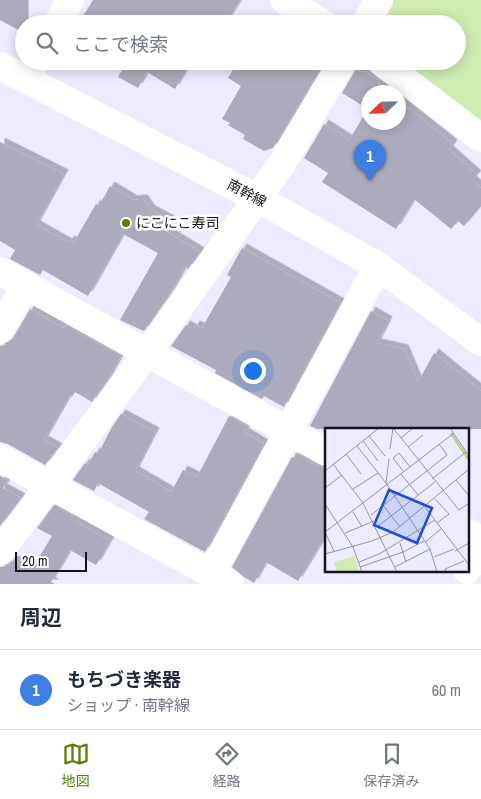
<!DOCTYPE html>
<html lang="ja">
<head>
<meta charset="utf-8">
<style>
	body { margin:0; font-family:"Archivo Narrow","Noto Sans JP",sans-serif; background:#f2f2f3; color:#1f2937 }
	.compass { position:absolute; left:361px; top:85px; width:45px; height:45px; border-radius:50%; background:#fff; box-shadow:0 2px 12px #0003; rotate:247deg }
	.scale { position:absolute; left:15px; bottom:12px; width:72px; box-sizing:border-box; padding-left:5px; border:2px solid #14131a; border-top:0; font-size:14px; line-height:18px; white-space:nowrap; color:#14131a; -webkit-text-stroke:4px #fff; paint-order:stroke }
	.you { position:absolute; left:252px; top:370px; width:18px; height:18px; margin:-12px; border:4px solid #fff; border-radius:50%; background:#1a73e8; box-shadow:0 0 0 8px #1a73e833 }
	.badge { display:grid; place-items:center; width:32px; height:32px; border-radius:50%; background:#568005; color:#fff; font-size:16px; font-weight:700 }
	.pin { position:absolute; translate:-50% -41px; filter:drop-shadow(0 1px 2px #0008) }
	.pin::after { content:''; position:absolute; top:26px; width:18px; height:15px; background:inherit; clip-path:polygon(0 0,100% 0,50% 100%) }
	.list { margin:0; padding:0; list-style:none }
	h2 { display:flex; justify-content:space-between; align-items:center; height:65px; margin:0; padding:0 20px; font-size:21px }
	h2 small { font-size:16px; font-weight:400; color:#747a83 }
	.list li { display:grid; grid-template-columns:32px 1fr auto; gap:15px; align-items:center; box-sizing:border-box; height:80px; padding:0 20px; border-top:1px solid #e0e1e3 }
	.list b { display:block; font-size:19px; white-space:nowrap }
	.list p { margin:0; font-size:16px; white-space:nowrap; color:#747a83 }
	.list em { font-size:16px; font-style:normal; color:#747a83 }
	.icon { flex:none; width:28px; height:28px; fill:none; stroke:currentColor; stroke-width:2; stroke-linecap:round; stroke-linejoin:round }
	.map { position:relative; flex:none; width:481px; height:584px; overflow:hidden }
	.search { position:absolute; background:#fff; box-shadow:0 2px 12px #0003; left:15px; right:15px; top:15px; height:55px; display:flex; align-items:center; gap:12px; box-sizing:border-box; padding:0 18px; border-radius:28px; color:#747a83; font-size:19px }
	.sheet { height:145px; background:#fff }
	nav { display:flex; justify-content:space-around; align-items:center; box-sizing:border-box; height:70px; border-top:1px solid #e0e1e3; background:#fff; font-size:14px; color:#747a83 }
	nav a { display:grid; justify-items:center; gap:2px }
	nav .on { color:#568005 }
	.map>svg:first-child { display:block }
	.green { fill:#cfecb2 }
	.building { fill:#ababbd; filter:url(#shadow) }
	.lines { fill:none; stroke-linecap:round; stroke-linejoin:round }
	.minor { stroke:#fff; stroke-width:28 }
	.major { stroke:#fff; stroke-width:28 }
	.poi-dot { fill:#568005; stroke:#fff; stroke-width:2 }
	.labels { text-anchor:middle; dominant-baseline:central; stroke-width:5; stroke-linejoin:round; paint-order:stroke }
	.street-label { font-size:14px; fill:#14131a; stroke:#fff }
	.poi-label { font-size:14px; fill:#14131a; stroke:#fff; text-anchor:start }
	.inset-river { fill:none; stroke:#b1d489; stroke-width:2.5 }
	.inset-road { fill:none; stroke:#9695a3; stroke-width:1 }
	.view { fill:#1d4ed8; fill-opacity:0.15; stroke:#1d4ed8; stroke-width:2.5 }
	.inset-edge { fill:none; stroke:#14131a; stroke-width:2.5 }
</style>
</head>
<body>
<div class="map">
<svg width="481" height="584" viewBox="0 0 481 584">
	<defs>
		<filter id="shadow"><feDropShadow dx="4.5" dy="-4.5" stdDeviation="0" flood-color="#0004"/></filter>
	</defs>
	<rect width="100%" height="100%" fill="#ecebff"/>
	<path class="green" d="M 393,0 L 481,0 L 481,125 L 401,61 L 457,61 L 457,24 L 377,24 Z"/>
	<g class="building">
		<path d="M 0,0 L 24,0 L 24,33 L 0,20 Z"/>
		<path d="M 93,0 L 240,0 L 225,24 L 78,24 Z"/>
		<path d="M 127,61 L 191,61 L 175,89 L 147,72 L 138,88 L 118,77 Z"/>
		<path d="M 238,61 L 325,61 L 273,148 L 264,151 L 243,139 L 245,135 L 228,125 L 230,123 L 222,119 L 241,86 L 228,78 Z"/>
		<path d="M 356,69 L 362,72 L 364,71 L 380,81 L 378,84 L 389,92 L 368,92 L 368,109 L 342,93 Z"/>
		<path d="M 398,100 L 453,144 L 449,150 L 477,175 L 472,180 L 481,188 L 481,206 L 464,226 L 458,221 L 451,229 L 414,199 L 396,229 L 322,182 L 328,173 L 304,158 L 324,124 L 349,140 L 368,109 L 368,122 L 398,122 Z"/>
		<path d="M 0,142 L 64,174 L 36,225 L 68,243 L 70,240 L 74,242 L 96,204 L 99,206 L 110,186 L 133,200 L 143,199 L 151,210 L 170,220 L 164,230 L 200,252 L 188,269 L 185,267 L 171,292 L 144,331 L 120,320 L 158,253 L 123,234 L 88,296 L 43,270 L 40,275 L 10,259 L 15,250 L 0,241 Z"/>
		<path d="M 242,248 L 340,303 L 284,407 L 264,396 L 262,399 L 215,373 L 216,370 L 171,346 L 186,325 L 193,329 L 195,325 L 202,328 L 231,277 L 227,275 Z"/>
		<path d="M 30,309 L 63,328 L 65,325 L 121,356 L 108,379 L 92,402 L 75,392 L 72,397 L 70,395 L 44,440 L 58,448 L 45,465 L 8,444 L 0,442 L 0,346 L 7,344 L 13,338 Z"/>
		<path d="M 371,311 L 388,321 L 377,343 L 404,349 L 418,382 L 434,353 L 481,391 L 481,429 L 317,429 L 310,426 Z"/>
		<path d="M 121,414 L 155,432 L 135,471 L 171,492 L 183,470 L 197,477 L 229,416 L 247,426 L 244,432 L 264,444 L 205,552 L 144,519 L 149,512 L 98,483 L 94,491 L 73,480 L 85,463 L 88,465 L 95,452 L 98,454 L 112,427 Z"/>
		<path d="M 296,453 L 318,466 L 326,468 L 326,535 L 298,581 L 266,562 L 254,583 L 244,577 L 232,567 L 292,457 L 294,458 Z"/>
		<path d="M 0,476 L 8,480 L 3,488 L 21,498 L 0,526 Z"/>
		<path d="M 54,505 L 78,518 L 76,522 L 110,541 L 96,565 L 70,550 L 51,582 L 55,584 L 0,584 L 0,567 L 7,566 L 14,560 L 31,570 L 52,536 L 37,528 Z"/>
	</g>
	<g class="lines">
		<g class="minor">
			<path d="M 284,0 L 324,24"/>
			<path d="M 57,24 L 70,0"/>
			<path d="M 365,24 L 379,0"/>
			<path d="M 380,61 L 481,138"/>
			<path d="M 26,79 L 36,61"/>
			<path d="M 0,271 L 326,452"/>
			<path d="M 0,330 L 26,285"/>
			<path d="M 0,458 L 230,584"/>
			<path d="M 467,532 L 481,540"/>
			<path d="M 0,552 L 147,353 L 281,165 L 343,61"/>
			<path d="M 467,570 L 481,552"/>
			<path d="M 211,574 L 378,266"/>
		</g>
		<path class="major" d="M 0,66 L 257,198 L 378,266 L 481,342"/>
	</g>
	<circle class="poi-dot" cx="126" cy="223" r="5"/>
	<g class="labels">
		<g class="street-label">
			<text transform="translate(247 193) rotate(28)">南幹線</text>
		</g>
		<g class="poi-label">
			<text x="136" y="223">にこにこ寿司</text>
		</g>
	</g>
	<g transform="translate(325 428)">
		<rect width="144" height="144" fill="#ecebff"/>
		<path d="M 30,128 L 34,144 L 12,144 L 9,134 Z" fill="#cfecb2"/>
		<path class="inset-river" d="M 126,5 L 144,32"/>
		<path class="inset-road" d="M 68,0 L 134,82 L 144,75M 125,0 L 144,28M 44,8 L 60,28M 76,10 L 88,0M 38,13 L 53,33M 32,18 L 61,55 L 105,121 L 112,144M 83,19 L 98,7M 65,21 L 68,0M 21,26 L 36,46M 8,36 L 38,75 L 72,144M 0,43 L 54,0M 79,44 L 68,30 L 74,25 L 85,39M 76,46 L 93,67M 107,51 L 141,24M 131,52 L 144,68M 61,55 L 64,31M 0,60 L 17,47M 28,61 L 53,45M 110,71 L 124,86 L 112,95M 0,76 L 28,119M 58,77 L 75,99M 100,79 L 144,137M 28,84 L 37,99M 46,87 L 122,27 L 114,16M 52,99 L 110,54M 0,104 L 129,5M 0,104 L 9,123M 20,105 L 49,93M 100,114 L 116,101M 75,115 L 81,134M 28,119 L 37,144M 130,123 L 144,115M 78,124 L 99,113M 0,126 L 47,113 L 68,104 L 144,41M 109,129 L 129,121M 34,134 L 54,126 L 110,92M 35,139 L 78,124M 70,139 L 105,121M 121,144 L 120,141 L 139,133"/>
		<path class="view" d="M 64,62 L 107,80 L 92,115 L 49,97 Z"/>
		<rect width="144" height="144" class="inset-edge"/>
	</g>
</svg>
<svg class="compass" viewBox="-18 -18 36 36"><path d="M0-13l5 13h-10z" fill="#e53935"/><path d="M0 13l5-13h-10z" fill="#747a83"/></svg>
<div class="scale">20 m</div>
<div class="you"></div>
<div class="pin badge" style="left:370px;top:181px;background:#3f7fe0">1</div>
<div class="search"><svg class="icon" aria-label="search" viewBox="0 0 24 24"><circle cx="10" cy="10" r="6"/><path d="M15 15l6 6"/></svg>ここで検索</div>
</div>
<section class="sheet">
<h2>周辺<small></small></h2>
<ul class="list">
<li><span class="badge" style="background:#3f7fe0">1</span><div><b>もちづき楽器</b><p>ショップ · 南幹線</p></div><em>60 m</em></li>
</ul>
</section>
<nav>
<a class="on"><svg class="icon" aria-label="map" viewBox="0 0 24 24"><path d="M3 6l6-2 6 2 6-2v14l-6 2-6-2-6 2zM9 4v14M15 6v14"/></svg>地図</a>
<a><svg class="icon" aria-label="directions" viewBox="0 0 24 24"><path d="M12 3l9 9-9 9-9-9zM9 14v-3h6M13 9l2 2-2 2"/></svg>経路</a>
<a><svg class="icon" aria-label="saved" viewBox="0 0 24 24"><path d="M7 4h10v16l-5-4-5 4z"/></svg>保存済み</a>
</nav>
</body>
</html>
